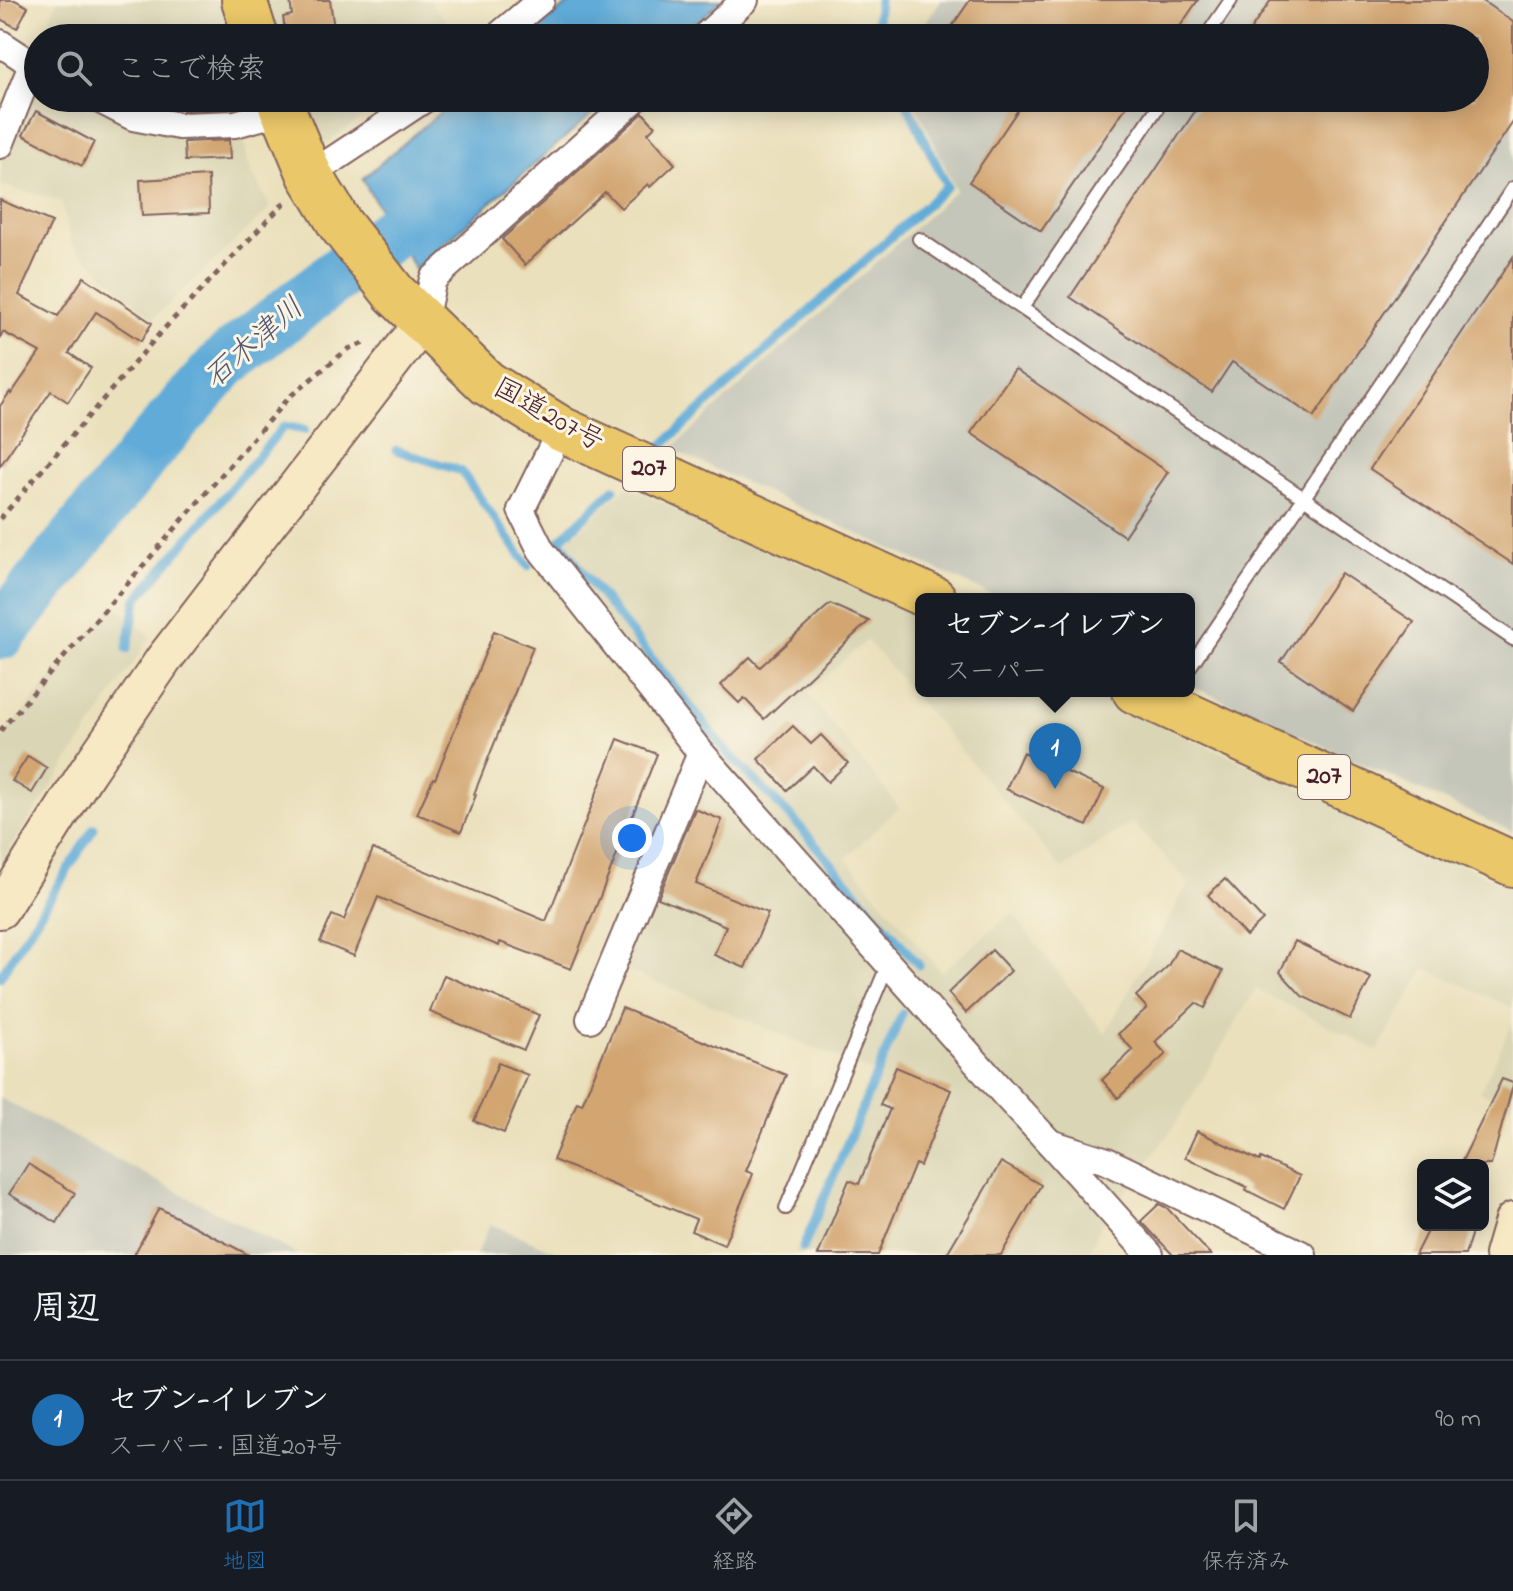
<!DOCTYPE html>
<html lang="ja">
<head>
<meta charset="utf-8">
<style>
	body { margin:0; font-family:"Indie Flower","Klee One",sans-serif; background:#20242c; color:#f1f3f6 }
	.controls { position:absolute; right:24px; bottom:24px; display:grid; overflow:hidden; border-radius:12px; box-shadow:0 4px 20px #0003 }
	.controls button { width:72px; height:72px; display:grid; place-items:center; padding:0; border:0; border-bottom:2px solid #363941; background:#171b24; color:#f1f3f6; font:40px sans-serif }
	.you { position:absolute; left:632px; top:838px; width:28px; height:28px; margin:-20px; border:6px solid #fff; border-radius:50%; background:#1a73e8; box-shadow:0 0 0 12px #1a73e833 }
	.badge { display:grid; place-items:center; width:52px; height:52px; border-radius:50%; background:#1f6fb2; color:#fff; font-size:26px; font-weight:700 }
	.pin { position:absolute; translate:-50% -66px; filter:drop-shadow(0 2px 4px #0008) }
	.pin::after { content:''; position:absolute; top:42px; width:28px; height:24px; background:inherit; clip-path:polygon(0 0,100% 0,50% 100%) }
	.popup { position:absolute; left:915px; top:593px; width:280px; height:104px; box-sizing:border-box; display:grid; place-content:center; border-radius:12px; background:#171b24; filter:drop-shadow(0 2px 6px #0005); font-size:26px; white-space:nowrap; color:#9ea1a6 }
	.popup b { font-size:30px; color:#f1f3f6 }
	.popup::after { content:''; position:absolute; left:50%; top:100%; margin-left:-16px; border:16px solid transparent; border-top-color:#171b24 }
	.list { margin:0; padding:0; list-style:none }
	h2 { display:flex; justify-content:space-between; align-items:center; height:104px; margin:0; padding:0 32px; font-size:34px }
	h2 small { font-size:26px; font-weight:400; color:#9ea1a6 }
	.list li { display:grid; grid-template-columns:52px 1fr auto; gap:24px; align-items:center; box-sizing:border-box; height:120px; padding:0 32px; border-top:2px solid #363941 }
	.list b { display:block; font-size:30px; white-space:nowrap }
	.list p { margin:0; font-size:26px; white-space:nowrap; color:#9ea1a6 }
	.list em { font-size:26px; font-style:normal; color:#9ea1a6 }
	.icon { flex:none; width:44px; height:44px; fill:none; stroke:currentColor; stroke-width:2; stroke-linecap:round; stroke-linejoin:round }
	.map { position:relative; flex:none; width:1513px; height:1255px; overflow:hidden }
	.search { position:absolute; background:#171b24; box-shadow:0 4px 20px #0003; left:24px; right:24px; top:24px; height:88px; display:flex; align-items:center; gap:20px; box-sizing:border-box; padding:0 28px; border-radius:44px; color:#9ea1a6; font-size:30px }
	.sheet { height:224px; background:#171b24 }
	nav { display:flex; justify-content:space-around; align-items:center; box-sizing:border-box; height:112px; border-top:2px solid #363941; background:#171b24; font-size:22px; color:#9ea1a6 }
	nav a { display:grid; justify-items:center; gap:4px }
	nav .on { color:#1f6fb2 }
	.map>svg:first-child { display:block }
	.built { fill:#dad5b5; fill-rule:evenodd }
	.industrial { fill:#c4c6b9 }
	.water { fill:#60abd8; stroke:#556582; stroke-width:2 }
	.lines { fill:none; stroke-linecap:round; stroke-linejoin:round }
	.stream { stroke:#60abd8; stroke-width:9 }
	.river { stroke:#60abd8; stroke-width:54 }
	.building { fill:#d2a571 }
	.lane-casing { stroke:#82635e; stroke-width:16 }
	.street-casing { stroke:#82635e; stroke-width:30 }
	.secondary-casing { stroke:#82635e; stroke-width:40 }
	.highway-casing { stroke:#82635e; stroke-width:48 }
	.path { stroke:#82635e; stroke-width:5; stroke-dasharray:6 6; stroke-linecap:butt }
	.lane { stroke:#fff; stroke-width:12 }
	.street { stroke:#fff; stroke-width:26 }
	.secondary { stroke:#f7e9c3; stroke-width:36 }
	.highway { stroke:#eac769; stroke-width:44 }
	.labels { text-anchor:middle; dominant-baseline:central; stroke-width:6; stroke-linejoin:round; paint-order:stroke }
	.shield { fill:#fcf5e5; stroke:#7f5f63; stroke-width:2 }
	.shield-label { font-size:26px; font-weight:bold; fill:#4a1f2b }
	.street-label { font-size:28px; fill:#4a1f2b; stroke:#fcf5e5 }
	.water-label { font-size:30px; font-style:italic; fill:#535770; stroke:#fcf5e5 }
</style>
</head>
<body>
<div class="map">
<svg width="1513" height="1255" viewBox="0 0 1513 1255">
	<rect width="100%" height="100%" fill="#fcf5e5"/>
	<filter id="ink" filterUnits="userSpaceOnUse"><feTurbulence type="fractalNoise" baseFrequency=".0125" numOctaves="2"/><feDisplacementMap in="SourceGraphic" scale="16" xChannelSelector="R" yChannelSelector="G"/><feConvolveMatrix kernelMatrix="1 2 1 2 8 2 1 2 1" color-interpolation-filters="sRGB"/></filter>
	<filter id="wash" filterUnits="userSpaceOnUse"><feTurbulence type="fractalNoise" baseFrequency=".006" numOctaves="4" result="noise"/><feDisplacementMap in="SourceGraphic" scale="32" xChannelSelector="R" yChannelSelector="G"/><feGaussianBlur stdDeviation="1.8" result="paint"/><feColorMatrix in="noise" values="0 0 0 0 0 0 0 0 0 0 0 0 0 0 0 0 0 1.4 0 .05"/><feComposite in="paint" operator="in"/></filter>
	<g filter="url(#wash)">
		<rect width="100%" height="100%" fill="#eae0bc"/>
		<g class="built">
			<path d="M 58,0 L 223,0 L 229,38 L 40,38 Z"/>
			<path d="M 261,0 L 428,0 L 460,38 L 272,38 Z"/>
			<path d="M 38,43 L 38,98 L 238,98 L 248,163 L 270,208 L 153,319 L 72,245 L 61,201 L 0,185 L 0,125 Z"/>
			<path d="M 293,98 L 389,98 L 316,151 Z"/>
			<path d="M 627,487 L 921,616 L 921,691 L 1086,691 L 1284,781 L 1513,889 L 1513,1008 L 1425,968 L 1378,1051 L 1256,989 L 1174,1127 L 1100,1227 L 1088,1255 L 795,1255 L 872,1072 L 603,960 L 691,756 L 537,569 ZM 867,640 L 1062,869 L 1132,822 L 1189,883 L 1105,1034 L 1012,913 L 941,972 L 846,858 L 899,807 L 807,693 Z"/>
			<path d="M 114,605 L 151,636 L 0,864 L 0,740 Z"/>
			<path d="M 1513,1022 L 1513,1105 L 1480,1092 Z"/>
		</g>
		<g class="industrial">
			<path d="M 941,0 L 1513,0 L 1513,832 L 1189,685 L 1189,599 L 1001,599 L 671,449 L 956,190 L 913,98 L 1475,98 L 1475,38 L 915,38 Z"/>
			<path d="M 0,1098 L 298,1255 L 0,1255 Z"/>
			<path d="M 490,1224 L 566,1255 L 476,1255 Z"/>
		</g>
		<g class="water">
			<path d="M 573,0 L 722,0 L 679,38 L 528,38 Z"/>
			<path d="M 457,98 L 610,98 L 415,269 L 362,179 Z"/>
		</g>
		<g class="lines">
			<g class="stream">
				<path d="M 879,0 L 877,21 L 881,38"/>
				<path d="M 658,449 L 947,186 L 904,98"/>
				<path d="M 396,450 L 461,471 L 528,566"/>
				<path d="M 614,489 L 560,540 L 587,578 L 727,752 L 793,819 L 919,965"/>
				<path d="M 127,649 L 137,599 L 284,426 L 305,430"/>
				<path d="M 0,977 L 94,828"/>
				<path d="M 803,1248 L 902,1014"/>
			</g>
			<path class="river" d="M 0,633 L 149,448 L 224,363 L 462,178 L 553,98"/>
		</g>
		<g id="blocks">
			<g class="building">
				<path d="M 0,0 L 15,0 L 28,7 L 17,28 L 0,19 Z"/>
				<path d="M 290,0 L 330,0 L 335,36 L 286,38 L 283,17 L 292,15 Z"/>
				<path d="M 970,0 L 1198,0 L 1172,38 L 944,38 Z"/>
				<path d="M 1271,0 L 1481,0 L 1513,22 L 1513,122 L 1314,417 L 1232,362 L 1212,392 L 1070,297 L 1204,98 L 1475,98 L 1475,38 L 1245,38 Z"/>
				<path d="M 182,98 L 227,98 L 227,108 L 183,110 Z"/>
				<path d="M 1026,98 L 1132,98 L 1041,231 L 969,182 Z"/>
				<path d="M 36,111 L 94,142 L 82,166 L 23,135 Z"/>
				<path d="M 643,113 L 655,126 L 648,133 L 675,164 L 650,187 L 648,184 L 621,208 L 605,192 L 525,265 L 502,239 Z"/>
				<path d="M 229,140 L 230,159 L 185,161 L 184,142 Z"/>
				<path d="M 208,176 L 209,213 L 142,216 L 140,180 Z"/>
				<path d="M 0,200 L 52,222 L 19,295 L 58,316 L 84,277 L 152,323 L 141,341 L 96,312 L 69,353 L 91,368 L 68,402 L 51,391 L 0,466 L 0,406 L 10,392 L 11,394 L 40,352 L 3,332 L 0,339 Z"/>
				<path d="M 1513,257 L 1513,564 L 1370,469 Z"/>
				<path d="M 1015,369 L 1168,472 L 1124,536 L 971,433 Z"/>
				<path d="M 1341,573 L 1414,622 L 1353,711 L 1281,662 Z"/>
				<path d="M 830,604 L 869,621 L 764,719 L 744,698 L 739,703 L 721,685 L 750,657 L 760,667 Z"/>
				<path d="M 494,631 L 533,647 L 474,794 L 476,795 L 461,832 L 417,814 L 433,778 L 435,779 Z"/>
				<path d="M 793,726 L 811,744 L 821,735 L 848,763 L 828,782 L 813,766 L 787,790 L 758,759 Z"/>
				<path d="M 618,739 L 657,754 L 571,969 L 500,942 L 499,946 L 378,897 L 354,956 L 320,942 L 332,915 L 344,920 L 373,849 L 546,921 Z"/>
				<path d="M 1023,752 L 1104,789 L 1087,826 L 1006,789 Z"/>
				<path d="M 28,756 L 47,768 L 32,793 L 12,781 Z"/>
				<path d="M 695,809 L 722,820 L 696,884 L 768,913 L 745,968 L 714,955 L 726,926 L 658,898 Z"/>
				<path d="M 1225,879 L 1263,920 L 1246,936 L 1208,895 Z"/>
				<path d="M 1295,941 L 1371,978 L 1350,1019 L 1302,996 L 1280,972 Z"/>
				<path d="M 1177,949 L 1223,971 L 1205,1008 L 1196,1003 L 1155,1042 L 1166,1054 L 1118,1098 L 1102,1080 L 1133,1050 L 1118,1034 L 1147,1008 L 1136,996 L 1168,966 Z"/>
				<path d="M 992,950 L 1011,971 L 966,1013 L 948,993 Z"/>
				<path d="M 444,975 L 539,1015 L 524,1050 L 430,1012 Z"/>
				<path d="M 622,1008 L 786,1075 L 746,1171 L 753,1174 L 724,1245 L 691,1231 L 696,1219 L 553,1160 L 577,1102 L 582,1104 Z"/>
				<path d="M 498,1063 L 528,1075 L 504,1133 L 474,1121 Z"/>
				<path d="M 896,1067 L 951,1090 L 920,1166 L 915,1164 L 878,1255 L 818,1255 L 849,1180 L 859,1184 L 890,1109 L 880,1105 Z"/>
				<path d="M 1502,1079 L 1513,1083 L 1513,1085 L 1491,1165 L 1460,1165 Z"/>
				<path d="M 1197,1131 L 1260,1161 L 1261,1158 L 1300,1176 L 1284,1209 L 1246,1190 L 1247,1187 L 1185,1157 Z"/>
				<path d="M 1001,1162 L 1041,1185 L 1001,1255 L 946,1255 Z"/>
				<path d="M 28,1164 L 75,1193 L 57,1223 L 9,1194 Z"/>
				<path d="M 1159,1204 L 1167,1208 L 1211,1255 L 1173,1255 L 1141,1221 Z"/>
				<path d="M 159,1208 L 249,1255 L 134,1255 Z"/>
				<path d="M 1430,1225 L 1474,1225 L 1465,1255 L 1415,1255 Z"/>
			</g>
		</g>
	</g>
	<g filter="url(#ink)">
		<use href="#blocks" fill-opacity="0" stroke="#82635e" stroke-width="2"/>
		<g class="lines">
			<g class="lane-casing">
				<g id="lane">
					<path d="M 1205,38 L 1231,0"/>
					<path d="M 919,239 L 1513,639"/>
					<path d="M 1022,308 L 1164,98"/>
					<path d="M 1189,668 L 1513,188"/>
					<path d="M 786,1208 L 888,964"/>
				</g>
			</g>
			<g class="street-casing">
				<g id="street">
					<path d="M 496,38 L 541,0"/>
					<path d="M 703,38 L 745,0"/>
					<path d="M 0,43 L 38,68"/>
					<path d="M 96,98 L 133,117 L 179,126 L 235,124 L 283,111"/>
					<path d="M 0,145 L 32,65"/>
					<path d="M 310,175 L 426,98"/>
					<path d="M 424,321 L 433,279 L 636,98"/>
					<path d="M 561,429 L 521,510 L 541,550 L 701,753 L 1007,1097 L 1050,1143 L 1150,1255"/>
					<path d="M 590,1019 L 701,753"/>
					<path d="M 1050,1143 L 1107,1161 L 1303,1255"/>
				</g>
			</g>
			<g class="secondary-casing">
				<g id="secondary">
					<path d="M 0,910 L 87,772 L 164,659 L 424,321"/>
					<path d="M 1503,1255 L 1513,1221"/>
				</g>
			</g>
			<g class="highway-casing">
				<g id="highway">
					<path d="M 244,0 L 256,38"/>
					<path d="M 278,98 L 310,175 L 340,224 L 394,293 L 487,383 L 561,429 L 934,599"/>
					<path d="M 1135,691 L 1513,864"/>
				</g>
			</g>
			<g class="path">
				<path d="M 0,519 L 161,332 L 285,202"/>
				<path d="M 0,731 L 288,398 L 348,349 L 367,342"/>
			</g>
			<use href="#lane" class="lane"/>
			<use href="#street" class="street"/>
			<use href="#secondary" class="secondary"/>
			<use href="#highway" class="highway"/>
		</g>
	</g>
	<g class="labels">
		<g class="shield">
			<rect x="623" y="447" width="52" height="44" rx="6"/>
			<rect x="1298" y="755" width="52" height="44" rx="6"/>
		</g>
		<g class="shield-label">
			<text x="649" y="469">207</text>
			<text x="1324" y="777">207</text>
		</g>
		<g class="street-label">
			<text transform="translate(548 416) rotate(29)">国道207号</text>
		</g>
		<g class="water-label">
			<text transform="translate(255 344) rotate(-41)">石木津川</text>
		</g>
	</g>
</svg>
<div class="controls">
<button><svg class="icon" aria-label="layers" viewBox="0 0 24 24"><path d="M12 4l9 5-9 5-9-5zM3 14l9 5 9-5"/></svg></button>
</div>
<div class="you"></div>
<div class="pin badge" style="left:1055px;top:789px">1</div>
<div class="popup"><b>セブン-イレブン</b>スーパー</div>
<div class="search"><svg class="icon" aria-label="search" viewBox="0 0 24 24"><circle cx="10" cy="10" r="6"/><path d="M15 15l6 6"/></svg>ここで検索</div>
</div>
<section class="sheet">
<h2>周辺<small></small></h2>
<ul class="list">
<li><span class="badge">1</span><div><b>セブン-イレブン</b><p>スーパー · 国道207号</p></div><em>90 m</em></li>
</ul>
</section>
<nav>
<a class="on"><svg class="icon" aria-label="map" viewBox="0 0 24 24"><path d="M3 6l6-2 6 2 6-2v14l-6 2-6-2-6 2zM9 4v14M15 6v14"/></svg>地図</a>
<a><svg class="icon" aria-label="directions" viewBox="0 0 24 24"><path d="M12 3l9 9-9 9-9-9zM9 14v-3h6M13 9l2 2-2 2"/></svg>経路</a>
<a><svg class="icon" aria-label="saved" viewBox="0 0 24 24"><path d="M7 4h10v16l-5-4-5 4z"/></svg>保存済み</a>
</nav>
</body>
</html>
